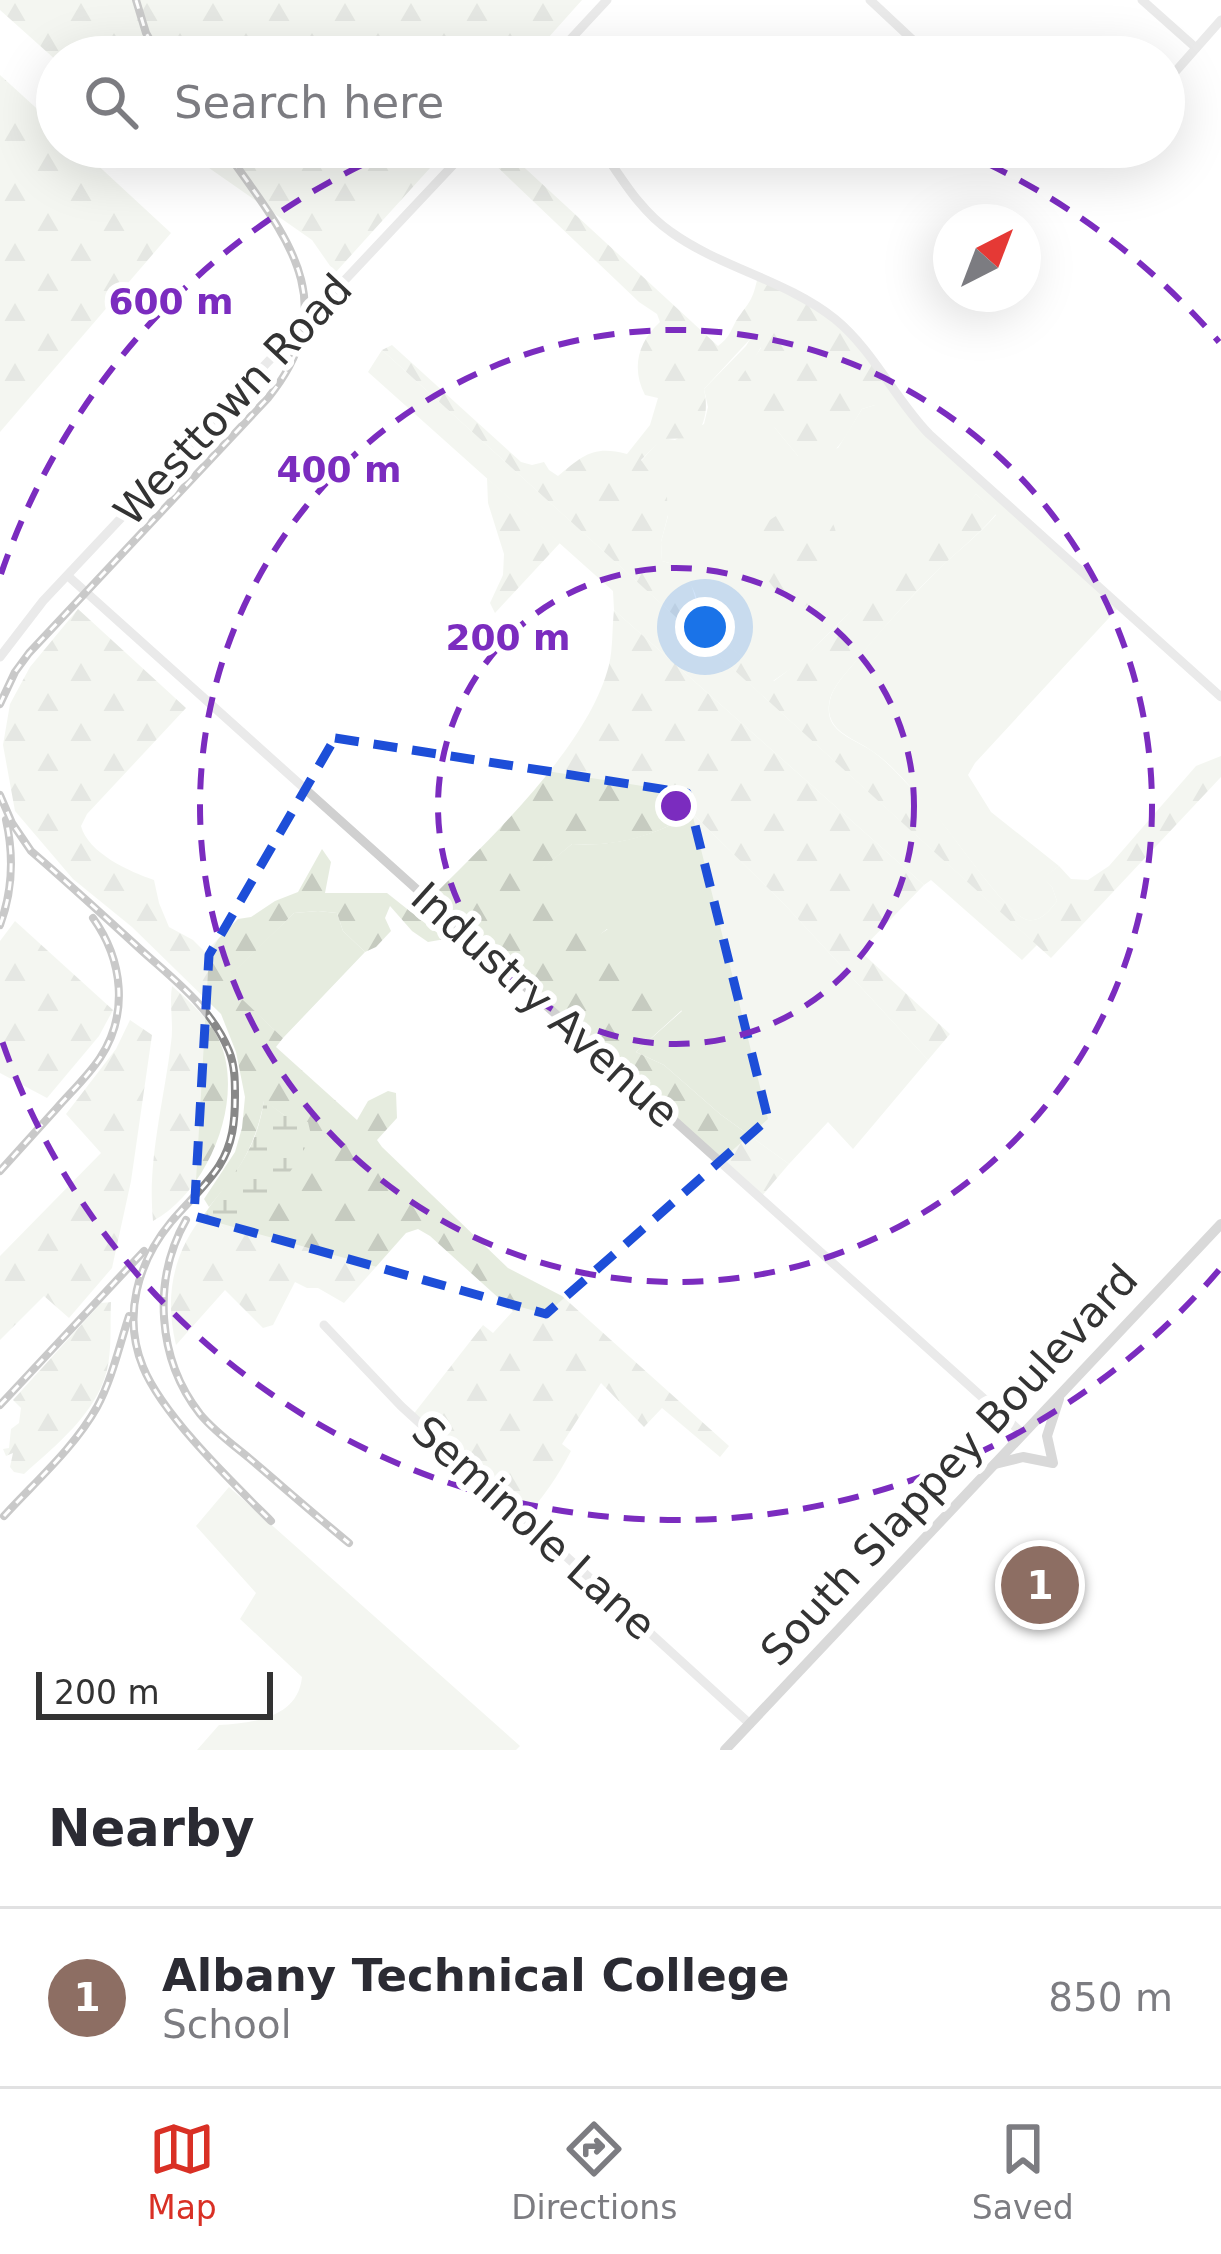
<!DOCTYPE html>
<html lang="en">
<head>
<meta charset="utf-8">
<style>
	body { margin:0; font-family:"DejaVu Sans",sans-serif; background:#f7f7f7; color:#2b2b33 }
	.compass { position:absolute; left:933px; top:204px; width:108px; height:108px; border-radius:50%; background:#fff; box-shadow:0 12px 48px #0002; rotate:42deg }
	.scale { position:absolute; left:36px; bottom:30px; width:237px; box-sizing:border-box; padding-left:12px; border:6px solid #333; border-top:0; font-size:33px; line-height:42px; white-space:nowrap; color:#333; -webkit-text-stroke:9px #fff; paint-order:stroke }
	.you { position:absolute; left:705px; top:627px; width:42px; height:42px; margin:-30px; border:9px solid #fff; border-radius:50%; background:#1a73e8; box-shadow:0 0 0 18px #1a73e833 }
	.badge { display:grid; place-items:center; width:78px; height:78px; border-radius:50%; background:#d93025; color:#fff; font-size:39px; font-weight:700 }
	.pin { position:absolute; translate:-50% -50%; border:6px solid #fff; box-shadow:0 3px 12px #0006 }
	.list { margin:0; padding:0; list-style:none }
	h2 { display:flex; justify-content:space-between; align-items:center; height:156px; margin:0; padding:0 48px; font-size:51px }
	h2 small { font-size:39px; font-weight:400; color:#7c7c81 }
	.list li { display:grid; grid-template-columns:78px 1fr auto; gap:36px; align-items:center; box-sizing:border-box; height:180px; padding:0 48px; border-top:3px solid #e1e1e2 }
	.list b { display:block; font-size:45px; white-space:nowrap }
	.list p { margin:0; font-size:39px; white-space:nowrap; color:#7c7c81 }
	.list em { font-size:39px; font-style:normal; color:#7c7c81 }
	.icon { flex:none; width:66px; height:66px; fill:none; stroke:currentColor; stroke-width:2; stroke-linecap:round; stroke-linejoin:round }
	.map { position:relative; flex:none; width:1221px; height:1750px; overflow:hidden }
	.search { position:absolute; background:#fff; box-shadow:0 12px 48px #0002; left:36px; right:36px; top:36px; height:132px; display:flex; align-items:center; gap:30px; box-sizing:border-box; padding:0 42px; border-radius:66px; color:#7c7c81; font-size:45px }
	.sheet { height:336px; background:#fff }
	nav { display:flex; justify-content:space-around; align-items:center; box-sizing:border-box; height:168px; border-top:3px solid #e1e1e2; background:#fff; font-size:33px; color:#7c7c81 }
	nav a { display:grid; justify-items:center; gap:6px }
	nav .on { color:#d93025 }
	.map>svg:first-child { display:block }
	.grass { fill:#e6ecdf }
	.forest { fill:url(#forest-firs) }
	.wetland { fill:url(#wetland-marsh) }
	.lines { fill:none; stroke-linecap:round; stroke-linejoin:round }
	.minor { stroke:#d0d0d0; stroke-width:9 }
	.major { stroke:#ababab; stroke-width:10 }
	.rail-casing { stroke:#888; stroke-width:8 }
	.rail { stroke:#fff; stroke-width:3; stroke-dasharray:9; stroke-linecap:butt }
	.marked { fill:none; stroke:#1d4ed8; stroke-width:9; stroke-dasharray:24 15; stroke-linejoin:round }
	.ring { fill:none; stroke:#7b2cbf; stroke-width:6; stroke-dasharray:21 15 }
	.labels { text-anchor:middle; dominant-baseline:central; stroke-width:12; stroke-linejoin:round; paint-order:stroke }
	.street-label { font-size:42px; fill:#333; stroke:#fff }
	.centre { fill:#7b2cbf; stroke:#fff; stroke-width:6 }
	.ring-label { font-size:36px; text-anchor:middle; font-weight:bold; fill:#7b2cbf; stroke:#fff; stroke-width:12; stroke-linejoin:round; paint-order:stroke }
</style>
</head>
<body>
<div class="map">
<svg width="1221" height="1750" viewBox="0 0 1221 1750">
	<defs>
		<pattern id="forest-firs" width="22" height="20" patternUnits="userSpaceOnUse" patternTransform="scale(3)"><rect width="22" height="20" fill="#e6ecdf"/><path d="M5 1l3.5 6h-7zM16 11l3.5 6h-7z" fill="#c6cbc0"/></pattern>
		<pattern id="wetland-marsh" width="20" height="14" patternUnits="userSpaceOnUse" patternTransform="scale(3)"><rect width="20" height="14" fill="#e6ecdf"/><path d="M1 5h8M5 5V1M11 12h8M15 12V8" fill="none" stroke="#c6cbc0"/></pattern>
	</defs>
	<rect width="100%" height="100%" fill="#fff"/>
	<g class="grass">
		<path d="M 752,336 L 761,347 L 749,368 L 775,428 L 798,456 L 838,448 L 862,409 L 898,398 L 914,418 L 1120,606 L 975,763 L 968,775 L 991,812 L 1059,866 L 1043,878 L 1052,887 L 1057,901 C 1050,910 1041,922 1028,920 C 1005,915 948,825 925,803 C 909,786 892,764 872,751 C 853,737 823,731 830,700 C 833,686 847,672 855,662 C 880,631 908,600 936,572 C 956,552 978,536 996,515 L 976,494 L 961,513 L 920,542 L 799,663 L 773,681 L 704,627 L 695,593 L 681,566 L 662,561 L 661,542 L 668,516 L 641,461 L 662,438 L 675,440 L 704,424 L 708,407 L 704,389 L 746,346 Z"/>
		<path d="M 382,350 L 1037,945 L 1022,960 L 931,880 L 924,885 L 614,610 L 613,591 L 368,372 Z"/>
		<path d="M 693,814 L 785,905 L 928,1060 L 853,1149 L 828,1122 L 789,1164 L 720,1114 L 664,1065 L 636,1052 L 682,1011 L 607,929 L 597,937 L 534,875 L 572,844 C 617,847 654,835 693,814 Z"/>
		<path d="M 318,911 L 337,913 L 343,931 L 365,952 L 283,1038 L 223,982 L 294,913 Z"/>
		<path d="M 229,1487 L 520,1746 L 516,1750 L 197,1750 L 219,1725 C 253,1723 298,1718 302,1677 L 240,1619 L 256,1593 L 196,1526 Z"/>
	</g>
	<g class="forest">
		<path d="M 0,0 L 582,0 L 531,57 L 57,57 L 57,61 L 0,10 Z"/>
		<path d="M 0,75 L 57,127 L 57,147 L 78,147 L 171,233 L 0,432 Z"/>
		<path d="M 179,147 L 449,147 L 335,273 L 312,240 Z"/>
		<path d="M 502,147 L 718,346 C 729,338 730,332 736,321 C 750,300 752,303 758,276 L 838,322 L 898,398 L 893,407 L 888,410 L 875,405 L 862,409 C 848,431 838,458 811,464 L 798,456 L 737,382 L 761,348 L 752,337 L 704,389 C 708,409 706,421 695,438 L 662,439 L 641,460 L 667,497 L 668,515 L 661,542 L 662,561 L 681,566 L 688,574 L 704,627 L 774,681 C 829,642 868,587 918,543 C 939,525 958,516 976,494 L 996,514 C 978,536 956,552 936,572 C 908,599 881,631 856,661 C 847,672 833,686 830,699 C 822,732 852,737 872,751 C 891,764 908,786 925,802 C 948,825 1005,915 1028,920 C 1041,922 1050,910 1057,901 L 1052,887 L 1042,878 L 1059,866 L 1071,879 L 1088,880 L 1109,866 L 1196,766 L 1221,756 L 1221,777 L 1051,958 L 382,350 L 392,345 L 521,462 L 532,465 L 544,462 L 549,470 L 558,476 C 583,455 594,445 627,454 L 650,425 L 658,398 L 645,395 C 631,368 638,342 660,322 L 657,314 L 639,302 L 490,160 Z"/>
		<path d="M 487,478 L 560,543 L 495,613 L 490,603 L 503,575 L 504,554 L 488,503 Z"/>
		<path d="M 796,505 C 831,512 840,521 836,557 C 835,568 835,577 830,586 C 823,596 809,603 799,611 L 774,588 L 748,554 C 758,524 769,519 796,505 Z"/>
		<path d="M 78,609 L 186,708 L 87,814 L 81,826 C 88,853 130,872 154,880 L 159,903 L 169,927 L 193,940 L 205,952 L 238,919 L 251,917 L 275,901 L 298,892 L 322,849 L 331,862 L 325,893 L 387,893 L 445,939 L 428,942 L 412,931 L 390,906 L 385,918 L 391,931 L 376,947 L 365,952 L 343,931 L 337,913 L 318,911 L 294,913 L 224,982 L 283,1038 L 276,1047 L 357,1120 L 368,1101 L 388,1091 L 396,1093 L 397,1118 L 377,1140 L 382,1147 L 508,1268 L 562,1296 L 729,1446 L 720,1457 L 662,1408 L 644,1427 L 601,1383 L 562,1444 L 571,1451 C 558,1476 543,1498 524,1519 L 412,1416 L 483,1325 L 493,1333 L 513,1311 L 430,1236 L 418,1229 L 406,1233 L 344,1303 L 318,1288 L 307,1288 L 295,1282 L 273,1325 L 263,1328 L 225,1290 L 176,1345 C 164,1296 173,1251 206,1212 L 224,1229 L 284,1115 L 264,1101 C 255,1148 239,1171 209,1207 L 204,1199 L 235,1152 L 242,1128 L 245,1097 L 236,1052 L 221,1014 L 132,927 L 73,879 L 15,811 L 3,745 L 10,704 L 30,667 Z"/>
		<path d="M 614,610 L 924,885 L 860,951 L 950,1034 L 928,1060 L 785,905 L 693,814 C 652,836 619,847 572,844 L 535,875 L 597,936 L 608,929 L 682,1010 L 636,1052 L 664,1065 L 720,1114 L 789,1164 L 760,1198 L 429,900 C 488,840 588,748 609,665 C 613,648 612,628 614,610 Z"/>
		<path d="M 15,921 L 113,1010 L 99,1036 L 47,1098 L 0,1073 L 0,941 Z"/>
		<path d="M 172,986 C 190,1002 210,1019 220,1042 C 245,1101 208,1191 153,1221 C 147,1162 164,1101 171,1043 C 174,1024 169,1005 172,986 Z"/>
		<path d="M 130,1020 L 152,1035 L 131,1181 L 112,1268 L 69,1318 L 44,1296 L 0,1340 L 0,1256 L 101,1153 L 66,1114 L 116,1049 Z"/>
		<path d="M 111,1302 C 110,1324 112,1349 107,1370 C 96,1414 56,1445 24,1474 L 14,1472 L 10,1467 L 13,1453 L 6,1456 L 3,1449 L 9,1448 L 11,1429 L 19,1423 L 21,1408 L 13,1400 L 101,1303 Z"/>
	</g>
	<path class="wetland" d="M 264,1100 L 284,1115 L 308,1122 L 311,1135 L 301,1156 L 285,1179 L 240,1227 L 224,1229 L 206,1212 C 235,1171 256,1153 264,1100 Z"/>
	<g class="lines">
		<g class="minor">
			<path d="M 870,0 L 931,57"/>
			<path d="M 1142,0 L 1196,48"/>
			<path d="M 554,57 L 607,0"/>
			<path d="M 1175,72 L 1221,20"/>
			<path d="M 600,147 C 621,177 640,211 671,232 C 721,268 786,280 835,319 C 873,350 895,399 929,434 L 1221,697"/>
			<path d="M 68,576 L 1022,1433"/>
			<path d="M 0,657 L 43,601 L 470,147"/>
			<path d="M 324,1325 L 401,1406 L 750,1724"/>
		</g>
		<g class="major">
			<path d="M 995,1464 L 1023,1457 L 1053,1463 L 1047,1436 L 1059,1399"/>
			<path d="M 725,1750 L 1221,1224"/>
		</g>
		<g class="rail-casing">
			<g id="rail">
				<path d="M 136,0 L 146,33 L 160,57"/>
				<path d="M 0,704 L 15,672 L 29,653 L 268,398 C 348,299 281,231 223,147"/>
				<path d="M 0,795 L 12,823 L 31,851 C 68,883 104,916 140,949 C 174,980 211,1007 229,1051 C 235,1066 235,1081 235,1096 C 235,1121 233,1144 219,1166 C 206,1186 187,1203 171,1222 C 138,1262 122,1316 143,1367 C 163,1416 232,1482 271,1521"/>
				<path d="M 0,925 C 13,890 14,856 6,820"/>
				<path d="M 0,1171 C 19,1150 38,1129 57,1108 C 71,1092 88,1076 100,1058 C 129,1014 123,960 93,918"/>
				<path d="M 186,1220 C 152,1280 157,1359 200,1414 C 214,1431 232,1444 249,1458 C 282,1486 315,1515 349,1543"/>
				<path d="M 0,1405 L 144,1251"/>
				<path d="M 4,1516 C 35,1482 74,1448 97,1407 C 112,1379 119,1347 129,1316"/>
			</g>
		</g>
		<use href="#rail" class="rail"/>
	</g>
	<path d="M0 0H1221V1750H0ZM 335,738 L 687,793 L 768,1119 L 546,1314 L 194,1216 L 209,955 Z" fill="#fff" fill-opacity=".55" fill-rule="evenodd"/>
	<path class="marked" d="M 335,738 L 687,793 L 768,1119 L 546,1314 L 194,1216 L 209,955 Z"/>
	<g class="ring">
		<circle cx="676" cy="806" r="238"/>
		<circle cx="676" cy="806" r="476"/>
		<path d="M1219 1270A714 714 0 0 1 1 1038M1 574A714 714 0 0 1 397 149M955 149A714 714 0 0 1 1219 342"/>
	</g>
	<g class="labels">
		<g class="street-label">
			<text transform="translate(233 400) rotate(-47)">Westtown Road</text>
			<text transform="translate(545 1005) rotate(42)">Industry Avenue</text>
			<text transform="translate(949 1465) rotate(-47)">South Slappey Boulevard</text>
			<text transform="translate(534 1528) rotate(42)">Seminole Lane</text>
		</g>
	</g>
	<circle cx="676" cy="806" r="18" class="centre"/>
	<g class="ring-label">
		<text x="171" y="314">600 m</text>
		<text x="339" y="482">400 m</text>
		<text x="508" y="650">200 m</text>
	</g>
</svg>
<svg class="compass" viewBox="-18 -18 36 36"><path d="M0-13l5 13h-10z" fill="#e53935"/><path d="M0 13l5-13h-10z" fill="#7c7c81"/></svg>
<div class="scale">200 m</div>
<div class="you"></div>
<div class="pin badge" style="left:1040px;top:1585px;background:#8d6e63">1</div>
<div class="search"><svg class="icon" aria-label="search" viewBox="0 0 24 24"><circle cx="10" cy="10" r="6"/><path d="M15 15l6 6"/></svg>Search here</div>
</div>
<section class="sheet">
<h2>Nearby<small></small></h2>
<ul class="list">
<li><span class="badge" style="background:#8d6e63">1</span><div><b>Albany Technical College</b><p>School</p></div><em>850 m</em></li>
</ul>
</section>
<nav>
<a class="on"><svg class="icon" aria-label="map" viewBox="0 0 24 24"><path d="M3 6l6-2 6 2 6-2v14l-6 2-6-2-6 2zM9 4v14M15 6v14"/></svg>Map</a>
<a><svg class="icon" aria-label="directions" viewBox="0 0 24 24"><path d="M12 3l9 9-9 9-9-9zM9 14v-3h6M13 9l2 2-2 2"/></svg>Directions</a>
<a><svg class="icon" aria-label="saved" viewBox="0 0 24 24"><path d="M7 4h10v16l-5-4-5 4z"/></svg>Saved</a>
</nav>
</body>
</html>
